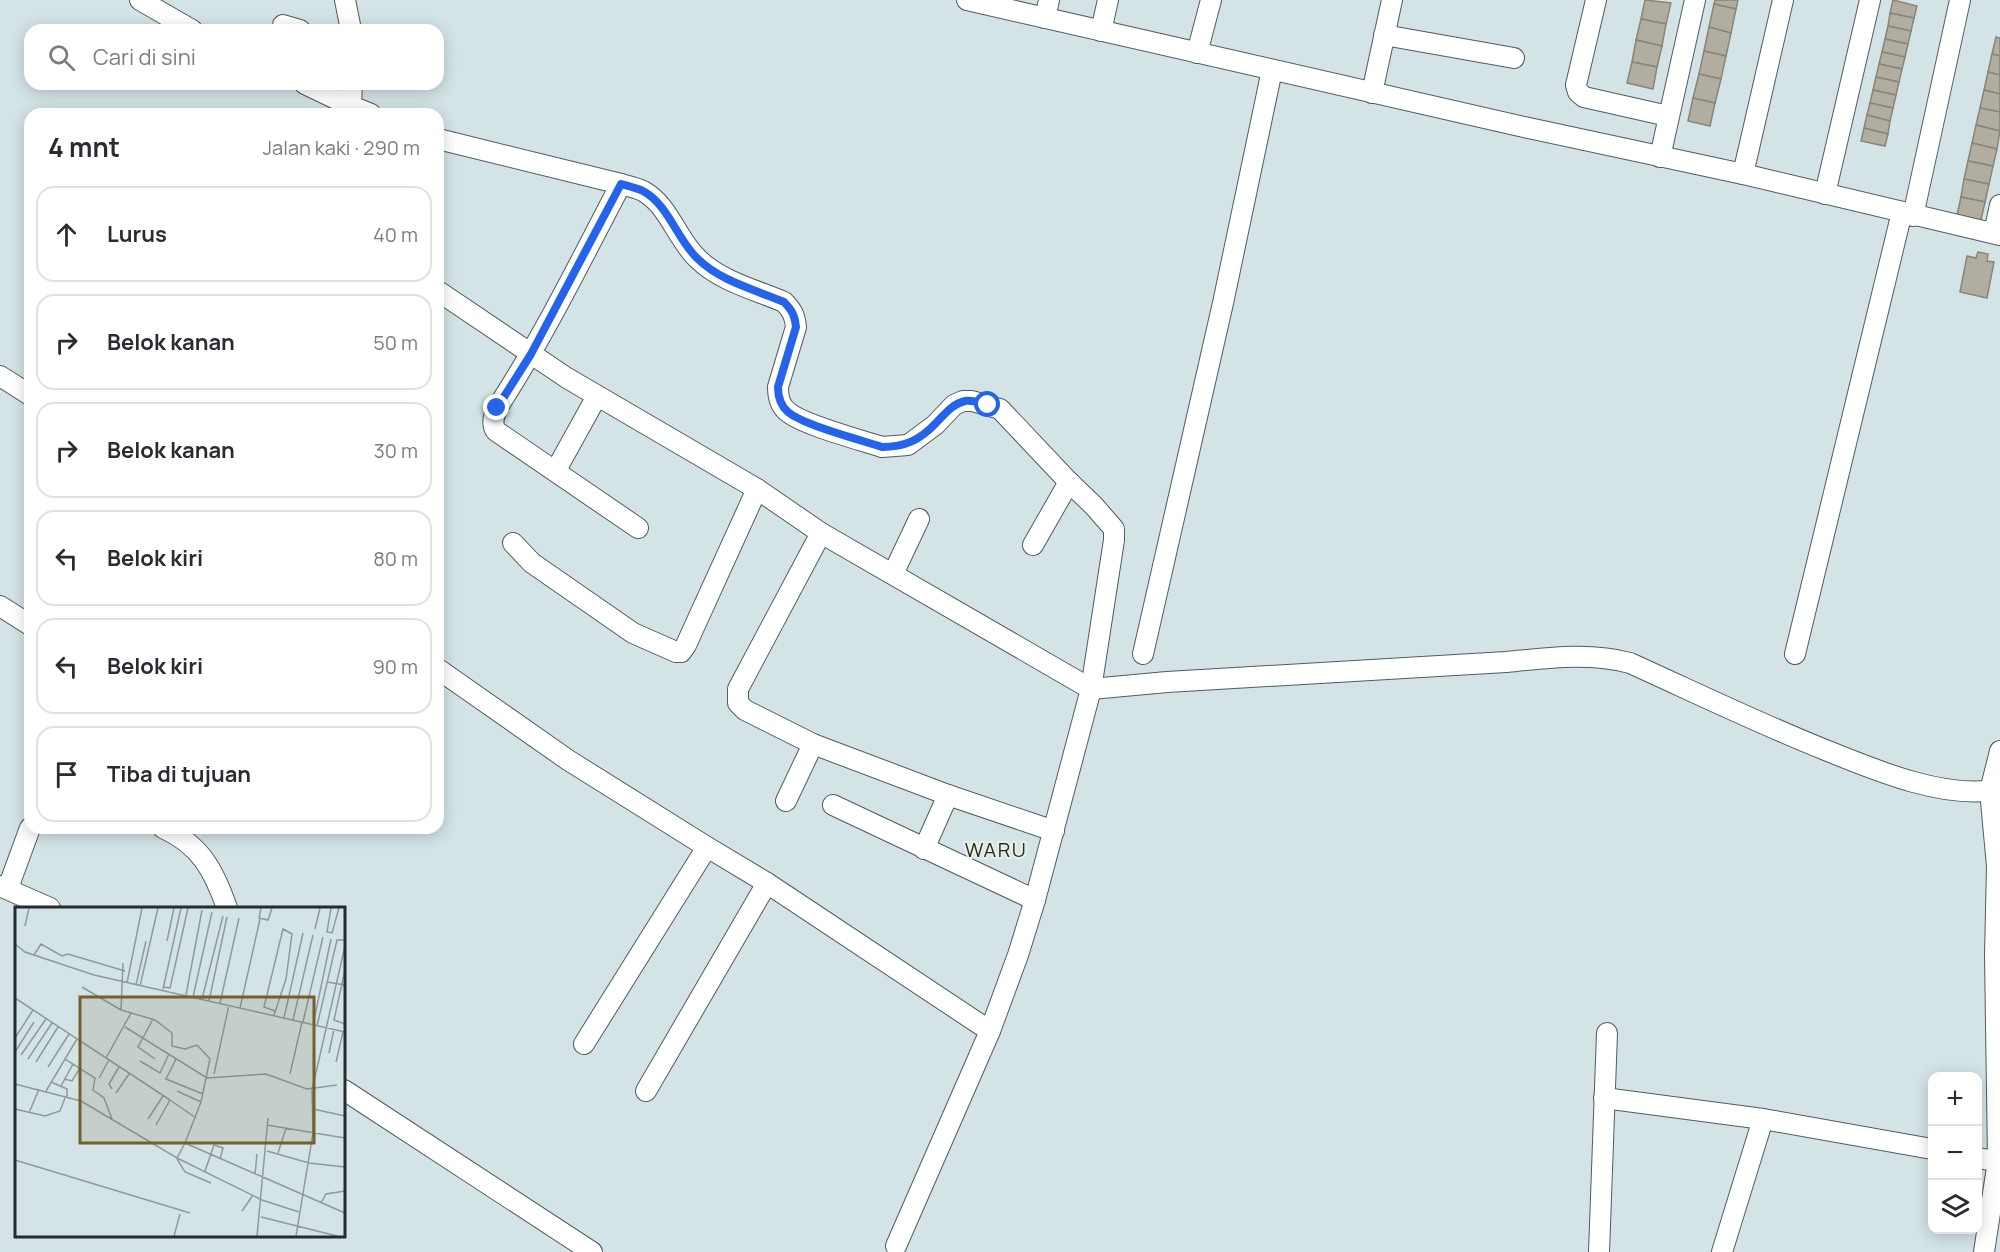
<!DOCTYPE html>
<html lang="id">
<head>
<meta charset="utf-8">
<style>
	body { margin:0; font-family:Manrope,sans-serif; background:#f7f7f7; color:#2b2b33 }
	.controls { position:absolute; right:18px; bottom:18px; display:grid; overflow:hidden; border-radius:12px; box-shadow:0 3px 15px #0003 }
	.controls button { width:54px; height:54px; display:grid; place-items:center; padding:0; border:0; border-bottom:2px solid #e1e1e2; background:#fff; color:#2b2b33; font:30px sans-serif }
	.stop { position:absolute; width:18px; height:18px; margin:-14px; border:4px solid #2563eb; border-radius:50%; background:#fff }
	.stop.end { background:#2563eb; border-color:#fff; box-shadow:0 2px 6px #0008 }
	.list { margin:0; padding:0; list-style:none }
	h2 { display:flex; justify-content:space-between; align-items:center; height:78px; margin:0; padding:0 24px; font-size:26px }
	h2 small { font-size:20px; font-weight:400; color:#7c7c81 }
	.list li { display:grid; grid-template-columns:39px 1fr auto; gap:18px; align-items:center; box-sizing:border-box; height:96px; margin:0 12px 12px; padding:0 12px; border:2px solid #e1e1e2; border-radius:18px }
	.list b { display:block; font-size:22px; white-space:nowrap }
	.list em { font-size:20px; font-style:normal; color:#7c7c81 }
	.icon { flex:none; width:33px; height:33px; fill:none; stroke:currentColor; stroke-width:2; stroke-linecap:round; stroke-linejoin:round }
	.map { position:relative; flex:none; width:2000px; height:1252px; overflow:hidden }
	.search { position:absolute; background:#fff; box-shadow:0 3px 15px #0003; left:24px; top:24px; width:420px; height:66px; display:flex; align-items:center; gap:15px; box-sizing:border-box; padding:0 21px; border-radius:18px; color:#7c7c81; font-size:22px }
	.panel { position:absolute; background:#fff; box-shadow:0 3px 15px #0003; left:24px; top:108px; width:420px; height:726px; border-radius:18px }
	.map>svg:first-child { display:block }
	.building { fill:#b2ada1; stroke:#8a8579; stroke-width:1.5 }
	.lines { fill:none; stroke-linecap:round; stroke-linejoin:round }
	.minor-casing { stroke:#4f5d60; stroke-width:22 }
	.minor { stroke:#fff; stroke-width:20 }
	.route { stroke:#2563eb; stroke-width:8 }
	.labels { text-anchor:middle; dominant-baseline:central; stroke-width:4.5; stroke-linejoin:round; paint-order:stroke }
	.quarter-label { font-size:20px; letter-spacing:1.5px; fill:#392900; stroke:#e0f0f4 }
	.inset-road { fill:none; stroke:#8e9a9c; stroke-width:1.5 }
	.view { fill:#755f2f; fill-opacity:0.15; stroke:#755f2f; stroke-width:3 }
	.inset-edge { fill:none; stroke:#262c2d; stroke-width:3 }
</style>
</head>
<body>
<div class="map">
<svg width="2000" height="1252" viewBox="0 0 2000 1252">
	<rect width="100%" height="100%" fill="#d3e3e6"/>
	<g class="building">
		<path d="M 1645,0 L 1671,3 L 1666,24 L 1641,19 Z"/>
		<path d="M 1715,0 L 1738,0 L 1736,9 L 1714,4 Z"/>
		<path d="M 1893,0 L 1917,6 L 1914,18 L 1890,13 Z"/>
		<path d="M 1714,4 L 1736,9 L 1731,33 L 1709,27 Z"/>
		<path d="M 1890,13 L 1914,18 L 1911,31 L 1888,26 Z"/>
		<path d="M 1641,19 L 1666,24 L 1662,46 L 1636,40 Z"/>
		<path d="M 1888,26 L 1911,31 L 1908,44 L 1885,39 Z"/>
		<path d="M 1709,27 L 1731,33 L 1726,56 L 1704,51 Z"/>
		<path d="M 1996,37 L 2000,38 L 2000,56 L 1992,54 Z"/>
		<path d="M 1885,39 L 1908,44 L 1905,57 L 1882,52 Z"/>
		<path d="M 1636,40 L 1662,46 L 1657,67 L 1632,62 Z"/>
		<path d="M 1704,51 L 1726,56 L 1721,79 L 1699,74 Z"/>
		<path d="M 1882,52 L 1905,57 L 1902,69 L 1879,64 Z"/>
		<path d="M 1992,54 L 2000,56 L 2000,75 L 1988,72 Z"/>
		<path d="M 1632,62 L 1657,67 L 1653,89 L 1627,83 Z"/>
		<path d="M 1879,64 L 1902,69 L 1899,82 L 1876,77 Z"/>
		<path d="M 1988,72 L 2000,75 L 2000,94 L 1984,90 Z"/>
		<path d="M 1699,74 L 1721,79 L 1715,103 L 1693,98 Z"/>
		<path d="M 1876,77 L 1899,82 L 1896,95 L 1873,90 Z"/>
		<path d="M 1873,90 L 1896,95 L 1893,108 L 1870,103 Z"/>
		<path d="M 1984,90 L 2000,94 L 2000,112 L 1980,108 Z"/>
		<path d="M 1693,98 L 1715,103 L 1710,126 L 1688,121 Z"/>
		<path d="M 1870,103 L 1893,108 L 1890,121 L 1867,115 Z"/>
		<path d="M 1980,108 L 2000,112 L 2000,131 L 1976,125 Z"/>
		<path d="M 1867,115 L 1890,121 L 1888,134 L 1864,128 Z"/>
		<path d="M 1976,125 L 2000,131 L 1997,149 L 1972,143 Z"/>
		<path d="M 1864,128 L 1888,134 L 1885,146 L 1861,141 Z"/>
		<path d="M 1972,143 L 1997,149 L 1993,166 L 1968,161 Z"/>
		<path d="M 1968,161 L 1993,166 L 1989,184 L 1964,179 Z"/>
		<path d="M 1964,179 L 1989,184 L 1985,202 L 1961,197 Z"/>
		<path d="M 1961,197 L 1985,202 L 1981,220 L 1957,215 Z"/>
		<path d="M 1978,252 L 1988,254 L 1987,261 L 1994,262 L 1987,298 L 1960,292 L 1967,256 L 1976,258 Z"/>
	</g>
	<g class="lines">
		<g class="minor-casing">
			<g id="minor">
				<path d="M 140,0 L 192,30"/>
				<path d="M 345,0 L 351,30"/>
				<path d="M 967,0 L 1524,127 L 1743,174 L 2000,235"/>
				<path d="M 1596,0 L 1576,85 L 1578,92 L 1584,97 L 1668,116"/>
				<path d="M 1045,18 L 1049,0"/>
				<path d="M 283,25 L 300,30"/>
				<path d="M 1101,31 L 1108,0"/>
				<path d="M 1384,35 L 1514,58"/>
				<path d="M 1197,53 L 1211,0"/>
				<path d="M 305,84 L 351,106"/>
				<path d="M 352,84 L 351,106 L 371,114"/>
				<path d="M 1372,93 L 1392,0"/>
				<path d="M 438,139 L 621,184 C 628,186 637,188 643,191 C 669,205 677,240 698,259 C 720,281 756,290 784,302 C 792,310 795,316 796,327 L 778,387 C 778,398 780,406 788,412 C 803,425 861,440 882,447 L 908,445 L 935,425 L 954,405 L 963,401 L 972,401 L 1000,409 L 1069,482 L 1094,506 L 1114,529 L 1114,540 L 1091,689 L 1035,900 L 1018,955 L 990,1031 L 896,1246"/>
				<path d="M 1660,157 L 1695,0"/>
				<path d="M 1743,174 L 1783,0"/>
				<path d="M 621,184 C 584,254 549,326 506,394 C 500,404 488,419 496,431 L 638,528"/>
				<path d="M 1825,194 L 1870,0"/>
				<path d="M 1913,216 L 1960,0"/>
				<path d="M 1994,233 L 2000,205"/>
				<path d="M 438,291 L 567,378 L 757,489 L 821,533 L 1091,689 L 1167,682 L 1506,662 C 1547,658 1590,652 1630,663 C 1694,692 1758,723 1823,749 C 1872,769 1947,801 2000,789"/>
				<path d="M 0,376 L 30,395"/>
				<path d="M 556,470 L 597,396"/>
				<path d="M 821,533 L 738,689 L 738,703 L 745,710 L 813,744 L 948,795 L 1054,831"/>
				<path d="M 513,543 L 532,563 L 633,633 L 676,652 L 681,652 L 686,645 L 757,489"/>
				<path d="M 1033,545 L 1069,482"/>
				<path d="M 893,574 L 919,519"/>
				<path d="M 0,606 L 30,625"/>
				<path d="M 1143,654 L 1223,303 L 1272,70"/>
				<path d="M 1795,654 L 1902,212"/>
				<path d="M 438,669 L 568,760 L 707,847 L 767,883"/>
				<path d="M 786,801 L 813,744"/>
				<path d="M 833,805 L 1035,900"/>
				<path d="M 163,828 C 201,845 214,871 227,908"/>
				<path d="M 924,849 L 948,795"/>
				<path d="M 0,886 L 50,908"/>
				<path d="M 8,888 L 30,828"/>
				<path d="M 584,1044 L 707,847"/>
				<path d="M 344,1090 L 592,1252"/>
				<path d="M 646,1091 L 767,883 L 990,1031"/>
				<path d="M 1604,1098 L 1763,1119 L 1932,1149"/>
				<path d="M 1978,1158 L 2000,1162"/>
				<path d="M 1599,1252 L 1607,1033"/>
				<path d="M 1722,1252 L 1763,1119"/>
				<path d="M 1984,1252 L 1998,1161 L 1995,955 L 1997,866 L 1990,791 L 2000,751"/>
			</g>
		</g>
		<use href="#minor" class="minor"/>
	</g>
	<g class="lines">
		<path class="route" d="M 497,408 L 531,354 L 621,184 C 628,186 637,188 643,191 C 669,205 677,240 698,259 C 720,281 756,290 784,302 C 792,310 795,316 796,327 L 778,387 C 778,398 781,406 788,412 C 803,425 861,440 882,447 C 905,447 920,440 936,423 C 945,414 952,404 965,401 C 973,400 981,403 988,405"/>
	</g>
	<g class="labels">
		<g class="quarter-label">
			<text x="996" y="849">WARU</text>
		</g>
	</g>
	<g transform="translate(15 907)">
		<rect width="330" height="330" fill="#d3e3e6"/>
		<path class="inset-road" d="M 246,1 L 244,11 L 253,13 L 257,1M 316,1 L 312,25 L 317,26 L 324,1M 10,19 L 14,1M 300,22 L 305,1M 152,34 L 159,1M 0,37 L 10,45 L 79,68 L 330,125M 19,48 L 26,37 L 47,49 L 53,47 L 110,64M 108,56 L 106,103 L 140,113 L 157,126 L 157,139 L 170,142 L 182,138 L 195,152 L 186,195 L 170,236M 330,63 L 319,113 L 330,117M 312,75 L 330,78M 112,76 L 127,1M 121,78 L 131,34M 125,79 L 143,1M 67,80 L 106,103M 148,80 L 155,81 L 173,1M 148,82 L 166,1M 171,88 L 187,3M 178,90 L 197,5M 0,91 L 155,193M 187,92 L 208,9M 194,94 L 212,10M 205,96 L 224,11M 225,101 L 245,12M 259,108 L 271,72 L 277,27 L 268,22 L 249,100 L 260,104M 269,111 L 288,26M 138,112 L 123,140 L 140,152M 278,113 L 298,28M 288,115 L 308,30M 298,118 L 316,32M 302,119 L 322,33 L 330,33M 110,120 L 192,171 L 251,167 L 292,182 L 322,178M 0,131 L 18,103M 0,145 L 19,115M 314,146 L 319,122M 6,148 L 31,112M 91,151 L 116,106M 13,152 L 37,116M 50,152 L 62,132M 161,152 L 151,172 L 188,187M 125,154 L 145,166 L 154,147M 21,155 L 43,120M 321,155 L 328,125M 33,160 L 54,127M 199,167 L 214,98M 275,167 L 287,115M 84,171 L 94,153M 49,172 L 57,174 L 65,161M 36,175 L 52,182 L 52,191M 0,177 L 66,194 L 162,251 L 170,236 L 330,306M 46,179 L 58,157M 97,182 L 94,177 L 104,160M 31,184 L 50,152 L 80,171 L 78,183 L 89,191 L 97,212M 162,184 L 186,195M 101,186 L 114,167M 0,202 L 30,209 L 45,204 L 50,191M 298,202 L 330,209M 14,206 L 24,182M 133,212 L 148,189M 141,218 L 155,193 L 181,211M 252,218 L 330,231M 252,244 L 294,256 L 330,260M 263,246 L 271,221M 162,251 L 247,293 L 284,305M 162,252 L 170,265 L 196,276M 0,253 L 175,306M 190,264 L 199,238 L 208,241 L 205,252M 240,268 L 242,247M 306,296 L 311,287 L 330,284M 227,304 L 238,288M 246,310 L 322,329M 159,329 L 165,307M 242,329 L 253,211M 281,329 L 298,226 L 297,183 L 330,39"/>
		<path class="view" d="M 65,90 L 299,90 L 299,236 L 65,236 Z"/>
		<rect width="330" height="330" class="inset-edge"/>
	</g>
</svg>
<div class="controls">
<button>+</button>
<button>−</button>
<button><svg class="icon" aria-label="layers" viewBox="0 0 24 24"><path d="M12 4l9 5-9 5-9-5zM3 14l9 5 9-5"/></svg></button>
</div>
<div class="stop" style="left:988px;top:405px"></div>
<div class="stop end" style="left:497px;top:408px"></div>
<div class="search"><svg class="icon" aria-label="search" viewBox="0 0 24 24"><circle cx="10" cy="10" r="6"/><path d="M15 15l6 6"/></svg>Cari di sini</div>
<section class="panel">
<h2>4 mnt<small>Jalan kaki · 290 m</small></h2>
<ul class="list">
<li><svg class="icon" aria-label="ahead" viewBox="0 0 24 24"><path d="M12 20V5M6 11l6-6 6 6"/></svg><div><b>Lurus</b></div><em>40 m</em></li>
<li><svg class="icon" aria-label="right" viewBox="0 0 24 24"><path d="M7 20v-9h11M14 6l5 5-5 5"/></svg><div><b>Belok kanan</b></div><em>50 m</em></li>
<li><svg class="icon" aria-label="right" viewBox="0 0 24 24"><path d="M7 20v-9h11M14 6l5 5-5 5"/></svg><div><b>Belok kanan</b></div><em>30 m</em></li>
<li><svg class="icon" aria-label="left" viewBox="0 0 24 24"><path d="M17 20v-9H6M10 6l-5 5 5 5"/></svg><div><b>Belok kiri</b></div><em>80 m</em></li>
<li><svg class="icon" aria-label="left" viewBox="0 0 24 24"><path d="M17 20v-9H6M10 6l-5 5 5 5"/></svg><div><b>Belok kiri</b></div><em>90 m</em></li>
<li><svg class="icon" aria-label="arrive" viewBox="0 0 24 24"><path d="M6 21V4h12l-3 4 3 4H6"/></svg><div><b>Tiba di tujuan</b></div></li>
</ul>
</section>
</div>
</body>
</html>
